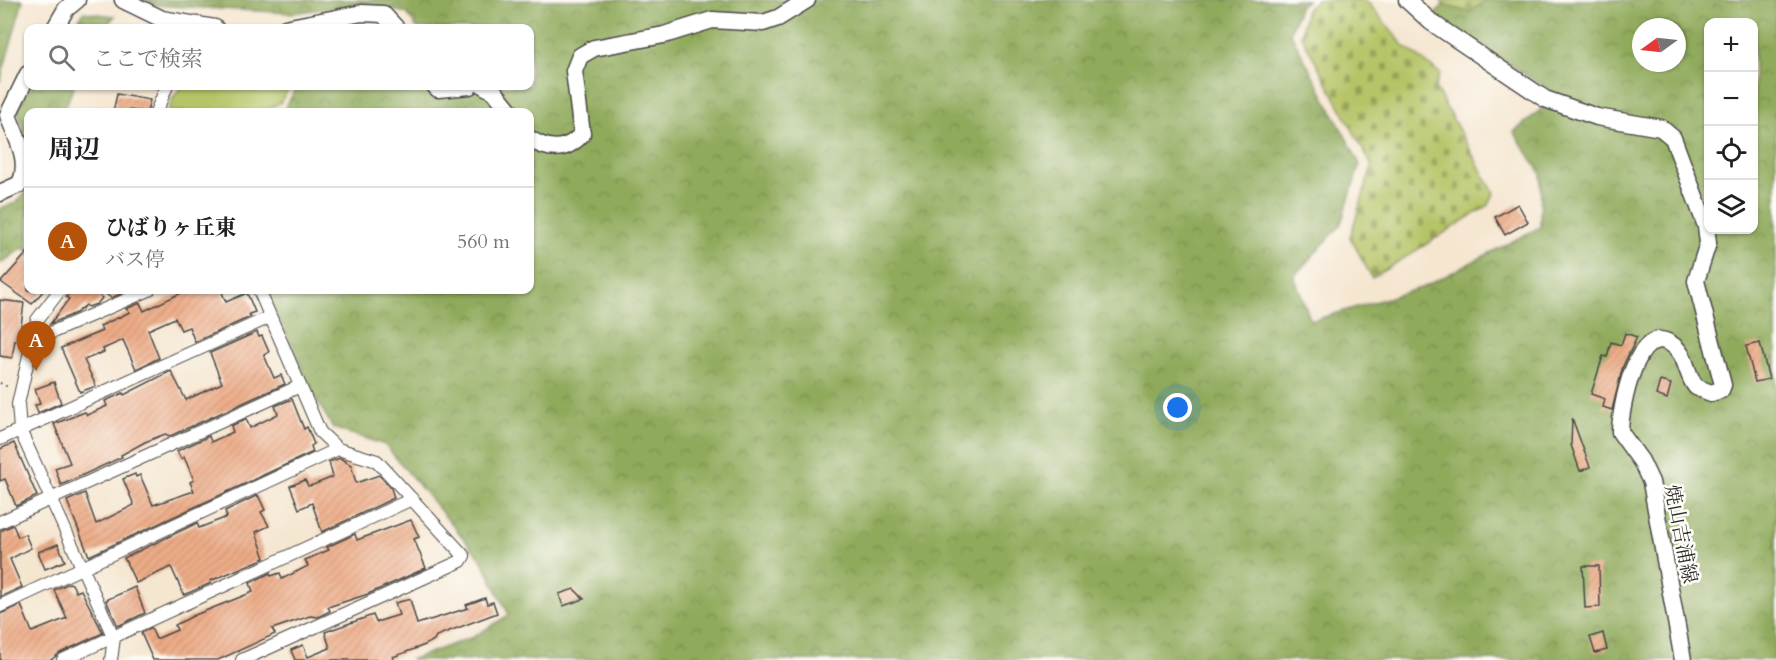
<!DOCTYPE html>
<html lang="ja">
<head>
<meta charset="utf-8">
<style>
	body { margin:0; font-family:Cardo,"Noto Serif JP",serif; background:#f2f2f2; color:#202124 }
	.controls { position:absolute; right:18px; top:18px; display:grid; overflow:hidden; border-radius:12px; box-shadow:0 2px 4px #0004 }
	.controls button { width:54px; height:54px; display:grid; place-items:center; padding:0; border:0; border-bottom:2px solid #e0e0e0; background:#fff; color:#202124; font:30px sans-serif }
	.compass { position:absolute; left:1632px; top:18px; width:54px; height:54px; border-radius:50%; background:#fff; box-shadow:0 2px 4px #0004; rotate:255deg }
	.you { position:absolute; left:1178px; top:408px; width:21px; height:21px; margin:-15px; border:4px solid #fff; border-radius:50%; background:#1a73e8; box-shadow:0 0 0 9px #1a73e833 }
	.badge { display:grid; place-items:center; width:39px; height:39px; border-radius:50%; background:#b45309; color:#fff; font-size:20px; font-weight:700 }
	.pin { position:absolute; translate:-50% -50px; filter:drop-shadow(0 2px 3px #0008) }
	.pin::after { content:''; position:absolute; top:32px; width:21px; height:18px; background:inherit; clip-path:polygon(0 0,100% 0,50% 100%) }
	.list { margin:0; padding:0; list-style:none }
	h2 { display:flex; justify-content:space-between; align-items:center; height:78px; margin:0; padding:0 24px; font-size:26px }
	h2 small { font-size:20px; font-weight:400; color:#757577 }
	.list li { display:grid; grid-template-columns:39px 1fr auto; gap:18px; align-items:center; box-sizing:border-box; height:108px; padding:0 24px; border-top:2px solid #e0e0e0 }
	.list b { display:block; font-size:22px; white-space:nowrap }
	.list p { margin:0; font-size:20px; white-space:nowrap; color:#757577 }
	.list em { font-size:20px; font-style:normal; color:#757577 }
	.icon { flex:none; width:33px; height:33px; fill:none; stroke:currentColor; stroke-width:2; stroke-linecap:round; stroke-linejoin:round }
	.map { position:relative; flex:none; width:1776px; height:660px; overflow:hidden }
	.search { position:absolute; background:#fff; box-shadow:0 2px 4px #0004; left:24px; top:24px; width:510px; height:66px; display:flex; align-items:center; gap:15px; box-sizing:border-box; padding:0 21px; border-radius:12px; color:#757577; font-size:22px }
	.panel { position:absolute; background:#fff; box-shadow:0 2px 4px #0004; left:24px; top:108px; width:510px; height:186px; border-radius:12px }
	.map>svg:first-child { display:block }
	.forest { fill:url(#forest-crowns); stroke:#5e6a44; stroke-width:1.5; fill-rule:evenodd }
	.cemetery { fill:url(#cemetery-stones); stroke:#707849; stroke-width:1.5 }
	.park { fill:#b6c467; stroke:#707849; stroke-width:1.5 }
	.building { fill:url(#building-hatch) }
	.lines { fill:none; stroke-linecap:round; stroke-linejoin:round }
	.minor-casing { stroke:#494744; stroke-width:14 }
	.secondary-casing { stroke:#494744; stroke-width:19 }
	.path { stroke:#494744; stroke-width:2; stroke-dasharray:1.5 4.5; stroke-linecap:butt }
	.minor { stroke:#fff; stroke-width:12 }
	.secondary { stroke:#fff; stroke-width:16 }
	.labels { text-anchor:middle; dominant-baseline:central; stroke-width:5; stroke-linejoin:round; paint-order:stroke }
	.street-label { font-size:20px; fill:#2b2b2b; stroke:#fdfcf7 }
</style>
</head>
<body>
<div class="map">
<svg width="1776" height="660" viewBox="0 0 1776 660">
	<defs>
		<pattern id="forest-crowns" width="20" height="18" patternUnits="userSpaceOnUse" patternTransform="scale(1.5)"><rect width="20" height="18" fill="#90aa5c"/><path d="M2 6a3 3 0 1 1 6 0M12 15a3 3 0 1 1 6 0" fill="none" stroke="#768b4c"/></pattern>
		<pattern id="cemetery-stones" width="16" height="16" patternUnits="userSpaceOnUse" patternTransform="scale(1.5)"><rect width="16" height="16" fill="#b6c467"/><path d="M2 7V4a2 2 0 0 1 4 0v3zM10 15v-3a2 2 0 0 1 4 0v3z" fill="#949f55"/></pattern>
		<pattern id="building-hatch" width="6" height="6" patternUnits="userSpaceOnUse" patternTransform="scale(1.5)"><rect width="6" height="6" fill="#edac87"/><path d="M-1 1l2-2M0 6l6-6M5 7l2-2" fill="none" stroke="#cb9475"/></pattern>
	</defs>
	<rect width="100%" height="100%" fill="#fdfcf7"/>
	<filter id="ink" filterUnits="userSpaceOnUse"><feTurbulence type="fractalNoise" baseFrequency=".0167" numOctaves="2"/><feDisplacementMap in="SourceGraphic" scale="12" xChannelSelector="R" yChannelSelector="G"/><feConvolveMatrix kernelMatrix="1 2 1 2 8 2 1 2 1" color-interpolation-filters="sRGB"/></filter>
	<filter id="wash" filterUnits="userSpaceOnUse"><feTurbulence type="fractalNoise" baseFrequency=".008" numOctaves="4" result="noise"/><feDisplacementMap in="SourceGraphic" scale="24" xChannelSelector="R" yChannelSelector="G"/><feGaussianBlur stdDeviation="1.35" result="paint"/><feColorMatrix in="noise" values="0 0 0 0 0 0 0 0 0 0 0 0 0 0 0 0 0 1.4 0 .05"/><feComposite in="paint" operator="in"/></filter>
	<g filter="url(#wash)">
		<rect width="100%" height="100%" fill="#f5e6d0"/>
		<g class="forest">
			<path d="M 0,0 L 23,0 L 0,82 Z"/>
			<path d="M 146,0 L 1307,0 L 1300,5 L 1290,32 L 1360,164 L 1340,226 L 1294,276 L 1311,321 L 1424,287 L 1540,227 L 1541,174 L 1514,132 L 1558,95 L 1433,16 L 1443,5 L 1470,12 L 1486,0 L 1776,0 L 1776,660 L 410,660 L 473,637 L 509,615 L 481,559 L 385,445 L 333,428 L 315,397 L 266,290 L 530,290 L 530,112 L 276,112 L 284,110 L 297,86 L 530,86 L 530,28 L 417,28 L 407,13 L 363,4 L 292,13 L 154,5 ZM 1708,22 L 1754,22 L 1754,230 L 1708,230 ZM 1641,27 L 1677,27 L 1677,63 L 1641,63 Z"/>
			<path d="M 84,12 L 115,16 L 104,28 L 72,28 Z"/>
			<path d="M 32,86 L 74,86 L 65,108 L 68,112 L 28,112 L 28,149 L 17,106 Z"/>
			<path d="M 28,190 L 28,251 L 23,248 L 0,264 L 0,208 L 16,203 Z"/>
		</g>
		<g class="cemetery">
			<path d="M 1317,0 L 1366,0 L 1404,46 L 1440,73 L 1435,87 L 1494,193 L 1489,205 L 1372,278 L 1350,237 L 1372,166 L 1301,35 L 1306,10 Z"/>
			<path d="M 1441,0 L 1486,0 L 1470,12 L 1443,5 Z"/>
		</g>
		<path class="park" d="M 182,86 L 290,86 L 280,103 L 260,112 L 168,112 L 173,98 Z"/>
		<g id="blocks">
			<g class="building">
				<path d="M 117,94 L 150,100 L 147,112 L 128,110 L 127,112 L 113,112 Z"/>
				<path d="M 1518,204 L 1528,222 L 1505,235 L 1495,217 Z"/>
				<path d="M 28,252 L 28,290 L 44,290 L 32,304 L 1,282 Z"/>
				<path d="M 72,290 L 94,290 L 102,298 L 97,304 L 88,307 L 86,305 L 76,313 L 50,324 L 69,299 L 66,297 Z"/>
				<path d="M 101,290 L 129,290 L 111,298 Z"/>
				<path d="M 187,290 L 221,290 L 226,302 L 247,293 L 255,312 L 249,314 L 250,317 L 195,342 L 189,327 L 181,330 L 175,318 L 148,330 L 159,358 L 136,369 L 123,340 L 103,349 L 104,352 L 84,360 L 96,386 L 80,392 L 61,348 L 102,331 L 100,326 L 130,312 L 126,309 L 140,303 L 144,311 Z"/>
				<path d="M 0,300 L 24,303 L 19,341 L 15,340 L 12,358 L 0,356 Z"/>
				<path d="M 257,332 L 259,337 L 262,336 L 269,352 L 264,355 L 274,378 L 281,375 L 285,384 L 170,436 L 165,434 L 145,442 L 121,455 L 122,457 L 61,485 L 55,468 L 70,463 L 54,424 L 85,412 L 87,415 L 107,406 L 105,401 L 123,393 L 124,395 L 171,371 L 186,400 L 222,383 L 210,353 Z"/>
				<path d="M 1625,333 L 1637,337 L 1623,366 L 1612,410 L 1603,407 L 1605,399 L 1591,394 L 1603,356 L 1607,357 L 1611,342 L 1621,345 Z"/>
				<path d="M 1760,343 L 1769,379 L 1755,382 L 1746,346 Z"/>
				<path d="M 1660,381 L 1671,384 L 1667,399 L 1656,395 Z"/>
				<path d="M 54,382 L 61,403 L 38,413 L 35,405 L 40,404 L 35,389 Z"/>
				<path d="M 292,399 L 304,429 L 307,427 L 314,444 L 311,446 L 313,452 L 89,556 L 67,501 L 85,493 L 96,524 L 134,505 L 123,479 L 135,474 L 136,477 L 140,475 L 153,505 L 194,491 L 190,482 L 194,480 L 184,457 L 181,459 L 177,451 L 209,436 L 211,442 L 233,432 L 231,426 L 246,419 L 250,428 L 278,414 L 275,406 Z"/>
				<path d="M 1572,418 L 1590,467 L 1580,471 L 1571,445 Z"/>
				<path d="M 14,443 L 37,496 L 16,506 L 5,479 L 0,481 L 0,449 Z"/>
				<path d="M 340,458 L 351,465 L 356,483 L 379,475 L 391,488 L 394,498 L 322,532 L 312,503 L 299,509 L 290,486 L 305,480 L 308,486 L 313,485 L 333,477 L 329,462 Z"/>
				<path d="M 258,495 L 265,510 L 261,512 L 269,526 L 256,532 L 265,558 L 210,581 L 211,583 L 184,595 L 171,567 L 136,583 L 124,558 L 197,523 L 199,528 L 227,517 L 225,511 Z"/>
				<path d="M 411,520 L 419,537 L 414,539 L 426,568 L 368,594 L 328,607 L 330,611 L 318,617 L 310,616 L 272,629 L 275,634 L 218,660 L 153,660 L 141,633 L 151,628 L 156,639 L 177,630 L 175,625 L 195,615 L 253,592 L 250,583 L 270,573 L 271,576 L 280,573 L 282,579 L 308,566 L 305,560 L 329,550 L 327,547 L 355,534 L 357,540 Z"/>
				<path d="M 13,525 L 18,537 L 25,534 L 31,548 L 10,559 L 22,587 L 0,597 L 0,531 Z"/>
				<path d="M 58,544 L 65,561 L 45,569 L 38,552 Z"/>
				<path d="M 1583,566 L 1599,566 L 1600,607 L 1585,608 Z"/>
				<path d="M 69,583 L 72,584 L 76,592 L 81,590 L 103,633 L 60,653 L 51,660 L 0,660 L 0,614 L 21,605 L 32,632 L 67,618 L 54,590 Z"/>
				<path d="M 135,587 L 145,613 L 118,626 L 106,600 Z"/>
				<path d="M 574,589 L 584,599 L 563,606 L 559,594 Z"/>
				<path d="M 485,598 L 487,604 L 493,602 L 497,613 L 436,636 L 434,640 L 425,645 L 393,657 L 394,660 L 295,660 L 291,650 L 303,645 L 308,657 L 330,648 L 325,632 L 373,615 L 376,622 L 399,615 L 395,603 L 410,599 L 417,624 L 468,608 L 466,605 Z"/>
				<path d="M 1603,633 L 1607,650 L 1595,653 L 1590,637 Z"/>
			</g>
		</g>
	</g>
	<g filter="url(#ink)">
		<use href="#blocks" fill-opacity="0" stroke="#494744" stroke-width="1.5"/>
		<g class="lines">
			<g class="minor-casing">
				<g id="minor">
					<path d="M 156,112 L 167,86"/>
					<path d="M 60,290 L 37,320 L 18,404 L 20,430 L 114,638 L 111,660"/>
					<path d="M 259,290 L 320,432 L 338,449"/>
					<path d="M 32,341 L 149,290"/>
					<path d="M 0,439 L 270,317"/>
					<path d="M 0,522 L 300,386"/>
					<path d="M 0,606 L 338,449 L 377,461 L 464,556 L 461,561 L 242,660"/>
					<path d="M 63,660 L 412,499"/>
				</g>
			</g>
			<g class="secondary-casing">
				<g id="secondary">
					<path d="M 123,0 L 162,19 L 215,28"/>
					<path d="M 1407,0 L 1431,22 L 1545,99 L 1597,117 L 1661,128 L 1673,138 L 1706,226 L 1708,243 L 1696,281 L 1723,385 L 1721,390 L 1711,393 L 1696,387 C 1686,375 1687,356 1674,346 C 1637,316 1620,410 1620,432 L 1641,461 L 1651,482 L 1683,660"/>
					<path d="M 55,28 L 66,9 L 77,0"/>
					<path d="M 285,28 L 362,13 L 383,14 L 396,28"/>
					<path d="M 435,86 L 438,89 L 470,86"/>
					<path d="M 484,86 L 494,91 L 511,112"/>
					<path d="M 530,139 C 549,151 566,152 582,134 L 574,71 L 580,56 L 594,48 L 664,35 L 712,20 L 763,23 L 778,18 L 807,0"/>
					<path d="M 0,193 L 20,184 C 31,160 16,138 8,115 L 28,74"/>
				</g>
			</g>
			<path class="path" d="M 0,383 L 10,388"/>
			<use href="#minor" class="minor"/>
			<use href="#secondary" class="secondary"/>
		</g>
	</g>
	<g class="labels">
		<g class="street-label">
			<text transform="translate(1681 534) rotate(79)">焼山吉浦線</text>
		</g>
	</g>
</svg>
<div class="controls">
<button>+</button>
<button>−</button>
<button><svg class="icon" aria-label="locate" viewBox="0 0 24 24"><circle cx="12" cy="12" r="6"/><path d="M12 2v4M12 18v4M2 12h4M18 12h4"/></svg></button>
<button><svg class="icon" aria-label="layers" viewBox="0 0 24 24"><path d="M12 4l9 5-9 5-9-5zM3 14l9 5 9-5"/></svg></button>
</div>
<svg class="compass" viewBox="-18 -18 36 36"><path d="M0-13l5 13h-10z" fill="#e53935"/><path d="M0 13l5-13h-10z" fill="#757577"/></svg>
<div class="you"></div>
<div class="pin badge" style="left:36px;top:371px">A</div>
<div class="search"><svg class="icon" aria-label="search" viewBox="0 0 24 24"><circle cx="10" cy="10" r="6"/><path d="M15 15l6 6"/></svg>ここで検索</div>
<section class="panel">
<h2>周辺<small></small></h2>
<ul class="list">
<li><span class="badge">A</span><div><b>ひばりヶ丘東</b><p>バス停</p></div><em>560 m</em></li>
</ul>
</section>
</div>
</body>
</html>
